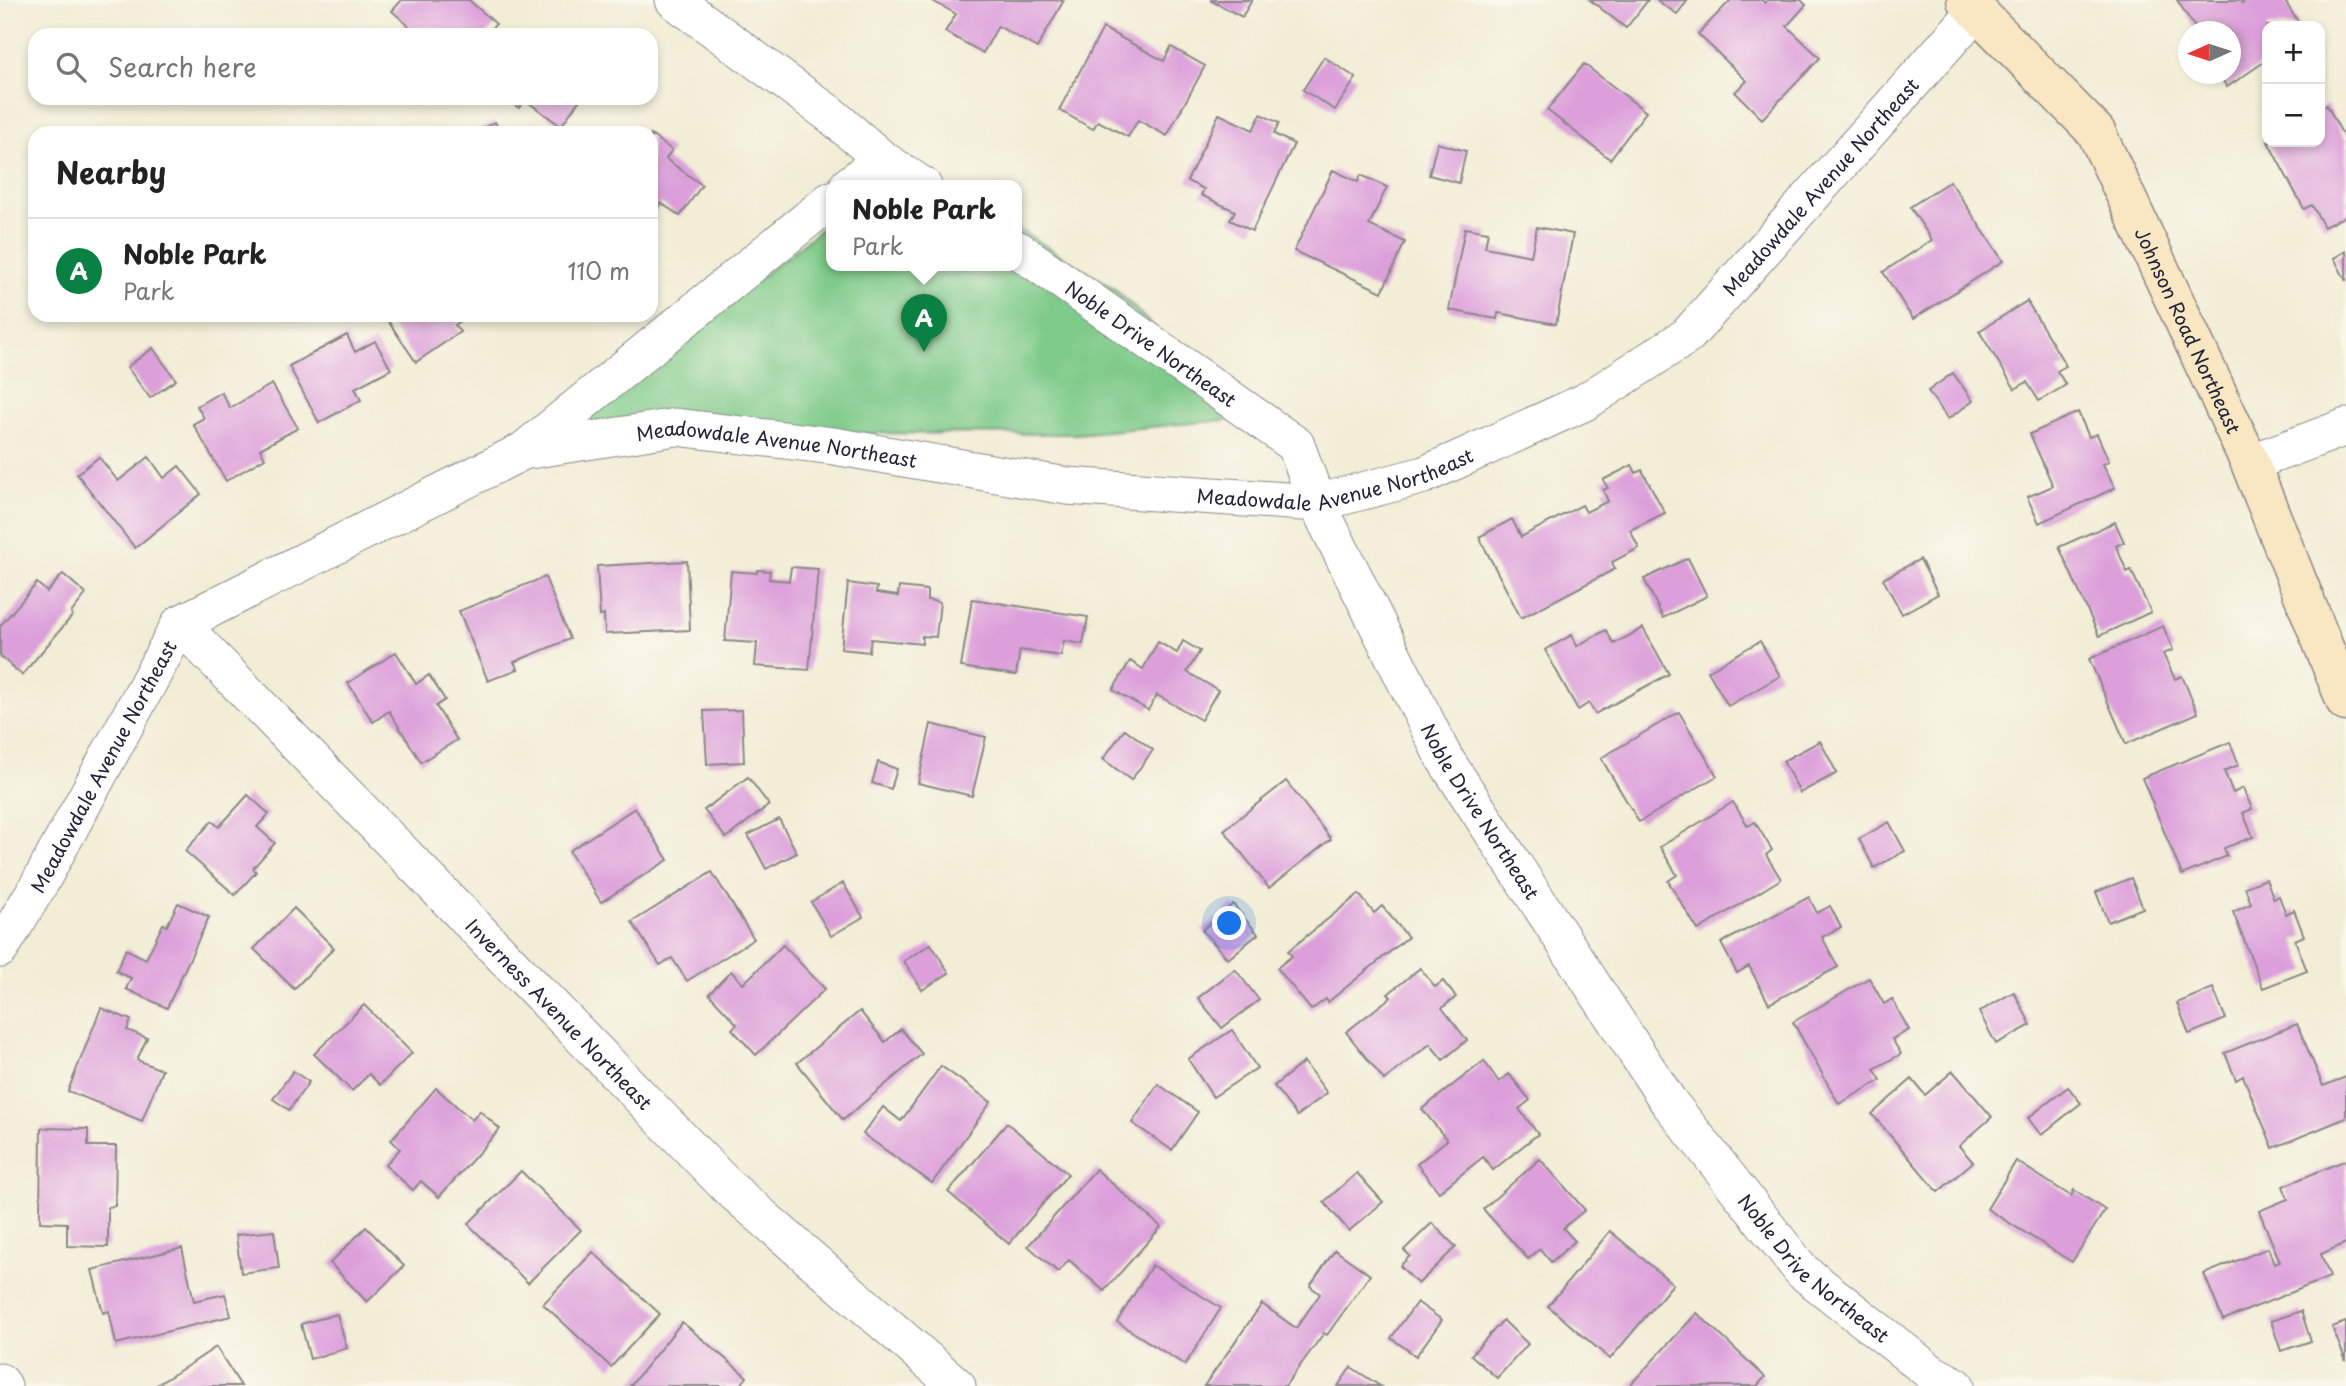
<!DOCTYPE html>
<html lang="en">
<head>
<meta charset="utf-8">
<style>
	body { margin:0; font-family:"Playpen Sans",sans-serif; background:#f2f2f2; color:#222 }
	.controls { position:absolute; right:21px; top:21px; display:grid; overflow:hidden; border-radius:14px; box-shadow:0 4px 10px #0003 }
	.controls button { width:63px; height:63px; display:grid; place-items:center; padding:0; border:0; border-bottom:2px solid #e0e0e0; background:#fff; color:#222; font:35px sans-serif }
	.compass { position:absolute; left:2178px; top:21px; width:63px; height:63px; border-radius:50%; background:#fff; box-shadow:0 4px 10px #0003; rotate:267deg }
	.you { position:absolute; left:1230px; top:924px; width:24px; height:24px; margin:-18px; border:5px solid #fff; border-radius:50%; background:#1a73e8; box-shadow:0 0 0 10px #1a73e833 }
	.badge { display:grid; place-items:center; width:46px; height:46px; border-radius:50%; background:#0b8043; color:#fff; font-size:23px; font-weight:700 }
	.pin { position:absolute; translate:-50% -58px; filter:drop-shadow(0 2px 4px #0008) }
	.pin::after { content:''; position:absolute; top:37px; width:24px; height:21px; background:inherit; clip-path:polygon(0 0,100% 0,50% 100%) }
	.popup { position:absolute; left:826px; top:180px; width:196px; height:91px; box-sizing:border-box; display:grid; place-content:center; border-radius:14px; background:#fff; filter:drop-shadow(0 2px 5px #0005); font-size:23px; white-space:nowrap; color:#767676 }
	.popup b { font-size:26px; color:#222 }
	.popup::after { content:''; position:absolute; left:50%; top:100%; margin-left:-14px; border:14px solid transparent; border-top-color:#fff }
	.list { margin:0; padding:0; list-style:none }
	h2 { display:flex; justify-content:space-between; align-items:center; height:91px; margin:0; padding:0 28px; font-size:30px }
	h2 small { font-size:23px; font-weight:400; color:#767676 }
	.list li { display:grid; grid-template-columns:46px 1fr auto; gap:21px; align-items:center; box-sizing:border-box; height:105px; padding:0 28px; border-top:2px solid #e0e0e0 }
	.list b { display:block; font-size:26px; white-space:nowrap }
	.list p { margin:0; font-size:23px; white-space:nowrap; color:#767676 }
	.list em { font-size:23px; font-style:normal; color:#767676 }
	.icon { flex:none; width:38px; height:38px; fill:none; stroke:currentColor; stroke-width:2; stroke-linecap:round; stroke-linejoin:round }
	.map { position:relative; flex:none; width:2346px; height:1386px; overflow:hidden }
	.search { position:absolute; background:#fff; box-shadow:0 4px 10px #0003; left:28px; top:28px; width:630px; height:77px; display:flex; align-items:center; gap:18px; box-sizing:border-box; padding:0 24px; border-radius:21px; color:#767676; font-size:26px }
	.panel { position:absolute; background:#fff; box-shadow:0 4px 10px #0003; left:28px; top:126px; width:630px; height:196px; border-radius:21px }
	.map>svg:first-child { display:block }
	.green { fill:#7fcb8a; stroke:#507662; stroke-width:2 }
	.building { fill:#dc9fda }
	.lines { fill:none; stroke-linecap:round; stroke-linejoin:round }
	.street-casing { stroke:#8a8888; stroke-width:39 }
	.secondary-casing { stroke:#8a8888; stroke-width:41 }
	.street { stroke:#fff; stroke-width:37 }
	.secondary { stroke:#f9e7c3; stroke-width:38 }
	.labels { text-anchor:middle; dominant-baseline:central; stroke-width:7; stroke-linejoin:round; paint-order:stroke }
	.street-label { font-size:19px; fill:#22223b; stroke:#fbf7ec }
</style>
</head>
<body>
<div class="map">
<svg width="2346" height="1386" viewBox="0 0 2346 1386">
	<rect width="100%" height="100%" fill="#fbf7ec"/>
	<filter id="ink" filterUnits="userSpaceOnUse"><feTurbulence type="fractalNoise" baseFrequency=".0143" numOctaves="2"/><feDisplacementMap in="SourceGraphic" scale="14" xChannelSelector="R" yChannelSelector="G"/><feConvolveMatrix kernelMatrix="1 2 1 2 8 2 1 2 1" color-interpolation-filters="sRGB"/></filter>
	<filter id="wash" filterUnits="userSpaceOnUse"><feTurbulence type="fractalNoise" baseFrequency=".00686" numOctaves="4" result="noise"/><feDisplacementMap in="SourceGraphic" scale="28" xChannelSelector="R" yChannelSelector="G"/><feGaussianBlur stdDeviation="1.57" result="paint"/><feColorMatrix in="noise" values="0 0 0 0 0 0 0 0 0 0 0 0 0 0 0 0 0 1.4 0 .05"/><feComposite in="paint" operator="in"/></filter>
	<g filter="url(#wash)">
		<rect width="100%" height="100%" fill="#f1edd6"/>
		<path class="green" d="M 831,221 L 831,266 L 1017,266 L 1017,228 L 1116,290 L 1247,418 L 1076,434 L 569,432 Z"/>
		<g id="blocks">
			<g class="building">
				<path d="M 402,0 L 469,0 L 496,24 L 485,35 L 419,35 L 392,11 Z"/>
				<path d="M 931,0 L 1064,0 L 1037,48 L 998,26 L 983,53 L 945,32 L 956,14 Z"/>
				<path d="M 1210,0 L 1252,0 L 1242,17 Z"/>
				<path d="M 1590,0 L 1648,0 L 1626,28 Z"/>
				<path d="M 1656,0 L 1688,0 L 1677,14 Z"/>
				<path d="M 1731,0 L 1762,0 L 1765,3 L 1767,0 L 1801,0 L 1806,5 L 1787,26 L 1820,58 L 1762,119 L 1735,92 L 1747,81 L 1698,34 Z"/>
				<path d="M 2177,0 L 2240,0 L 2242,3 L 2246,0 L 2284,0 L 2299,23 L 2293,26 L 2267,26 L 2267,60 L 2227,87 L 2218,74 L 2230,74 L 2230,32 L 2198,32 Z"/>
				<path d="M 1103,28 L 1164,61 L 1171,47 L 1205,66 L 1167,136 L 1138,120 L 1128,137 L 1098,121 L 1093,129 L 1059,110 Z"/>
				<path d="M 1324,57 L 1356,78 L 1335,110 L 1303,90 Z"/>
				<path d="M 1584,64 L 1646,112 L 1610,159 L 1547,110 Z"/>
				<path d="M 504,98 L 581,98 L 561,126 L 525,100 L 519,108 Z"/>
				<path d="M 2327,105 L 2346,141 L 2346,216 L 2324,227 L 2312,205 L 2304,209 L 2268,142 L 2320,142 L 2320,108 Z"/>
				<path d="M 1219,114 L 1253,130 L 1261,114 L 1279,123 L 1274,134 L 1294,144 L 1252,231 L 1230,220 L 1235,211 L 1201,195 L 1204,189 L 1187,181 Z"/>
				<path d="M 495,122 L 501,133 L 473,133 Z"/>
				<path d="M 651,135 L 672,150 L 666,159 L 702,185 L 680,216 L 661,203 L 651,218 Z"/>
				<path d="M 1437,143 L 1466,151 L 1459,183 L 1429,175 Z"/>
				<path d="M 1333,170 L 1358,182 L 1361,175 L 1387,187 L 1369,225 L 1405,242 L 1382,292 L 1294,251 Z"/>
				<path d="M 1950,181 L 2003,261 L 1913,319 L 1883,272 L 1932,240 L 1910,207 Z"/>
				<path d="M 1537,227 L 1573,234 L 1556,324 L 1498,313 L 1497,319 L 1449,310 L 1465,228 L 1488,232 L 1485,247 L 1531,256 Z"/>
				<path d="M 2346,251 L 2346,281 L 2334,258 Z"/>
				<path d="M 2027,301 L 2066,366 L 2057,371 L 2066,385 L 2039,401 L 2027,382 L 2015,389 L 1979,331 Z"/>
				<path d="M 384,315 L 469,315 L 455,325 L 460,332 L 416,362 Z"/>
				<path d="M 347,335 L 355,352 L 375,341 L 391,369 L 355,388 L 361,400 L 319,423 L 289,366 Z"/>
				<path d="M 153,348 L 176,380 L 150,398 L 127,367 Z"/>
				<path d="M 1953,373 L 1973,401 L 1948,419 L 1928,391 Z"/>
				<path d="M 272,384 L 298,428 L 260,449 L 265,458 L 226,481 L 193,424 L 204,418 L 197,406 L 221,392 L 230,408 Z"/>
				<path d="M 2078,412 L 2089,437 L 2097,434 L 2109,461 L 2103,464 L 2115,488 L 2039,523 L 2027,497 L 2053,486 L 2030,434 Z"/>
				<path d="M 99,457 L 118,481 L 149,457 L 164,478 L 179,466 L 201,494 L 135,548 L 77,474 Z"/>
				<path d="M 1632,465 L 1636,473 L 1642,470 L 1665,513 L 1630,530 L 1639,548 L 1612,562 L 1615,569 L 1521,618 L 1479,537 L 1512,519 L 1521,537 L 1582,505 L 1586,512 L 1608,501 L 1603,490 L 1608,488 L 1603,480 Z"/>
				<path d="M 2115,522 L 2124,542 L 2116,546 L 2127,572 L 2131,570 L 2151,612 L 2099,636 L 2059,547 Z"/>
				<path d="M 1688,558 L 1707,596 L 1663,618 L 1644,579 Z"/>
				<path d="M 1920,559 L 1938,594 L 1902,614 L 1883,579 Z"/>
				<path d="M 687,561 L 690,630 L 605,634 L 604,615 L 600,616 L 597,566 Z"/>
				<path d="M 791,567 L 818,569 L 809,670 L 755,666 L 757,643 L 725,641 L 731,571 L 757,573 L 757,570 L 770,571 L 769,579 L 789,581 Z"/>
				<path d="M 63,574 L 86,594 L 71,613 L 73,615 L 22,675 L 0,656 L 0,626 L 37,583 L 47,592 Z"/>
				<path d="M 545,577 L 570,639 L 514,662 L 518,669 L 488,681 L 459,611 Z"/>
				<path d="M 848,583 L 877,587 L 876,593 L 898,596 L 899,587 L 927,590 L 927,600 L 940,602 L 936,637 L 922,636 L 922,644 L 871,639 L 869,652 L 841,649 Z"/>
				<path d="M 972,599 L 1088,617 L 1083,644 L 1064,641 L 1061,656 L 1020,650 L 1016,675 L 961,667 Z"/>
				<path d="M 2163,626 L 2173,650 L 2163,654 L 2175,679 L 2182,676 L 2198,713 L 2126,744 L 2089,659 Z"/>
				<path d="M 1643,628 L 1669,674 L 1595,714 L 1589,703 L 1578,710 L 1545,650 L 1572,635 L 1577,646 L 1606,630 L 1614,644 Z"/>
				<path d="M 1183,641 L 1200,651 L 1187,672 L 1218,690 L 1201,720 L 1157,695 L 1148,710 L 1113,690 L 1130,661 L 1143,669 L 1158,642 L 1177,653 Z"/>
				<path d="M 1760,641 L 1780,676 L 1728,706 L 1708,671 Z"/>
				<path d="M 396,652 L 416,684 L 429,675 L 445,700 L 436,706 L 457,740 L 421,762 L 389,711 L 373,722 L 348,683 Z"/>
				<path d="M 742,710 L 744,762 L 707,764 L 704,711 Z"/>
				<path d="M 1679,712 L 1717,776 L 1639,822 L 1601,758 Z"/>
				<path d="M 931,724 L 986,737 L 972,796 L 918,783 Z"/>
				<path d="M 1125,729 L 1153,750 L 1131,780 L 1103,759 Z"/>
				<path d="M 1820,741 L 1837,773 L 1800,793 L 1783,761 Z"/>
				<path d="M 2230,742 L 2239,765 L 2224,771 L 2233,793 L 2243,788 L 2252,809 L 2243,813 L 2253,837 L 2224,848 L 2227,856 L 2182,875 L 2142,778 Z"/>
				<path d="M 878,762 L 897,769 L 891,789 L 872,783 Z"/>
				<path d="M 748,777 L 769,805 L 726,838 L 704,810 Z"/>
				<path d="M 1286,781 L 1331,839 L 1269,888 L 1224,830 Z"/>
				<path d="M 248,795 L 269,814 L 257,827 L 275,843 L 253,868 L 256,872 L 235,895 L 185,851 L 212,821 L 219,827 Z"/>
				<path d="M 1733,802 L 1748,826 L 1755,822 L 1772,850 L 1766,855 L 1781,879 L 1698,930 L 1668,881 L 1677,875 L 1660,847 Z"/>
				<path d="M 635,808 L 668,860 L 601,902 L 569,851 Z"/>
				<path d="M 779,819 L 797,853 L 766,869 L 748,835 Z"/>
				<path d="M 1889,822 L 1905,851 L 1874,868 L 1859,839 Z"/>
				<path d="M 712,872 L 754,939 L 687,981 L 672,958 L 660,965 L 632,922 Z"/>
				<path d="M 2131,878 L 2143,908 L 2108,922 L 2096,892 Z"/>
				<path d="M 2266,879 L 2274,899 L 2279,896 L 2286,914 L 2294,910 L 2304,936 L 2295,940 L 2307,971 L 2263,988 L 2233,912 L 2251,904 L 2245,887 Z"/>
				<path d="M 843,883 L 863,917 L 831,936 L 811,902 Z"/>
				<path d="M 1359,894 L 1374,913 L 1382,906 L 1408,937 L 1328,1002 L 1326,999 L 1311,1010 L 1277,968 L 1292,956 L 1288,951 Z"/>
				<path d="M 1809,897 L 1817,913 L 1830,906 L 1841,927 L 1822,937 L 1838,967 L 1769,1004 L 1749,966 L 1737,973 L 1721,943 Z"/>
				<path d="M 178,903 L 209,917 L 167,1008 L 126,989 L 131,978 L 116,971 L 126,949 L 146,959 L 163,924 L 167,926 Z"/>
				<path d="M 1233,904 L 1258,934 L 1228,959 L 1202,930 Z"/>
				<path d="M 294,908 L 334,948 L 294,989 L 254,949 Z"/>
				<path d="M 931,944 L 949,973 L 922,990 L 904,961 Z"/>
				<path d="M 783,945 L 825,989 L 756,1055 L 732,1029 L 737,1024 L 709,994 L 731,971 L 743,984 Z"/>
				<path d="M 1420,968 L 1435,987 L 1443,981 L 1456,997 L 1442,1008 L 1467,1040 L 1443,1060 L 1430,1044 L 1384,1080 L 1346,1032 L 1391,997 L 1388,994 Z"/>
				<path d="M 1235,969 L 1259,1000 L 1222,1028 L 1198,998 Z"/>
				<path d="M 1869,978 L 1884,1004 L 1892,999 L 1909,1030 L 1892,1039 L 1901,1054 L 1874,1069 L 1881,1080 L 1839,1104 L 1793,1022 Z"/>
				<path d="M 2213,988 L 2226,1019 L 2189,1034 L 2177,1003 Z"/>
				<path d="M 2014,992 L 2031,1025 L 1996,1044 L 1979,1012 Z"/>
				<path d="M 364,1005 L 412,1053 L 380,1085 L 369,1074 L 352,1091 L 314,1054 Z"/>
				<path d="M 101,1008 L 131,1020 L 127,1030 L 147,1038 L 137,1060 L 162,1070 L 142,1121 L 68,1091 Z"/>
				<path d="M 860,1011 L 885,1042 L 901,1029 L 922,1054 L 843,1120 L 797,1063 Z"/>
				<path d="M 2297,1024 L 2323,1086 L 2346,1077 L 2346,1118 L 2273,1148 L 2243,1076 L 2236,1080 L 2225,1053 Z"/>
				<path d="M 1232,1030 L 1257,1068 L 1213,1097 L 1188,1059 Z"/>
				<path d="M 1484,1061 L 1499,1082 L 1509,1074 L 1530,1100 L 1519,1109 L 1538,1134 L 1493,1170 L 1483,1157 L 1439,1192 L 1417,1164 L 1447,1140 L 1422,1109 Z"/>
				<path d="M 1304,1062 L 1327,1093 L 1297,1116 L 1274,1086 Z"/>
				<path d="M 941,1066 L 991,1102 L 932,1183 L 863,1134 L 883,1107 L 901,1121 Z"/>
				<path d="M 293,1071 L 309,1082 L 289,1110 L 273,1099 Z"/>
				<path d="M 1953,1071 L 1992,1117 L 1959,1146 L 1973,1162 L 1938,1192 L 1872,1114 L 1912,1079 L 1925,1095 Z"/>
				<path d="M 1158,1084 L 1198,1112 L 1172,1150 L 1132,1123 Z"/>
				<path d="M 2068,1087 L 2081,1103 L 2041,1135 L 2028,1118 Z"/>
				<path d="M 436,1088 L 472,1120 L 480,1111 L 500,1129 L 439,1197 L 421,1181 L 413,1190 L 385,1165 L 400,1149 L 391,1140 Z"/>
				<path d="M 1007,1123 L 1068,1174 L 1009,1244 L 948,1192 Z"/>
				<path d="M 41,1128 L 88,1129 L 88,1146 L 116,1146 L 115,1206 L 108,1207 L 108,1247 L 67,1246 L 67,1223 L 40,1222 Z"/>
				<path d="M 1540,1159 L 1585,1210 L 1563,1228 L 1575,1241 L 1551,1262 L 1540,1249 L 1528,1259 L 1483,1209 Z"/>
				<path d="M 2346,1160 L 2346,1243 L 2321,1254 L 2330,1277 L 2223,1320 L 2204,1274 L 2268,1248 L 2274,1264 L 2280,1262 L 2259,1211 L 2288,1199 L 2283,1186 Z"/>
				<path d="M 2016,1161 L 2071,1196 L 2074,1190 L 2105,1210 L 2072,1262 L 1987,1209 Z"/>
				<path d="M 1096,1169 L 1161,1227 L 1104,1291 L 1069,1260 L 1058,1272 L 1028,1246 Z"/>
				<path d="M 521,1171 L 581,1230 L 528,1283 L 468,1224 Z"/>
				<path d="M 1357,1173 L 1383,1202 L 1349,1231 L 1324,1202 Z"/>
				<path d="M 1432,1223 L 1456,1247 L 1418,1284 L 1400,1266 L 1410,1256 L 1404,1250 Z"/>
				<path d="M 366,1227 L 404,1266 L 367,1302 L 330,1263 Z"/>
				<path d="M 274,1231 L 279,1268 L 241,1273 L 236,1235 Z"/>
				<path d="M 1610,1231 L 1673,1284 L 1610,1359 L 1548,1306 Z"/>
				<path d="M 182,1248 L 194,1301 L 225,1294 L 231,1316 L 116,1344 L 109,1311 L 103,1313 L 92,1270 Z"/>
				<path d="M 1335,1250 L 1370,1275 L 1327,1335 L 1324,1333 L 1285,1386 L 1204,1386 L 1262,1304 L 1296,1328 L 1320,1294 L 1310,1286 Z"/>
				<path d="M 593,1252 L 660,1314 L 611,1367 L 543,1304 Z"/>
				<path d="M 1152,1265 L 1221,1308 L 1185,1365 L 1117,1322 Z"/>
				<path d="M 1417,1302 L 1442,1320 L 1416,1356 L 1391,1338 Z"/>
				<path d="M 2301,1311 L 2311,1341 L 2281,1351 L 2271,1321 Z"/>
				<path d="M 1697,1313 L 1765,1377 L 1757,1386 L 1629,1386 Z"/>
				<path d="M 337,1314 L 347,1348 L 310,1359 L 301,1324 Z"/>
				<path d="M 1503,1320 L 1528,1344 L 1497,1378 L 1471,1355 Z"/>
				<path d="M 682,1322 L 747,1377 L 740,1386 L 630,1386 Z"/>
				<path d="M 2346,1322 L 2346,1361 L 2332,1327 Z"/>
				<path d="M 216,1347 L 241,1386 L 155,1386 L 192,1363 Z"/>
				<path d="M 1351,1367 L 1380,1386 L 1338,1386 Z"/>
			</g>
		</g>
	</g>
	<g filter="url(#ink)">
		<use href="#blocks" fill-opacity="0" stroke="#8a8888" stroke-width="2"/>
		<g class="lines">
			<g class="street-casing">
				<g id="street">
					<path d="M 674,0 L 831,115 L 882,159 L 923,186"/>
					<path d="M 848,186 L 882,159"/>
					<path id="s1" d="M 1017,249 L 1296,445 L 1317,503 L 1443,756 L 1668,1101 L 1802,1271 L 1933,1374 L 1956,1386"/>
					<path d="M 523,451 L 831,200"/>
					<path d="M 2250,463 L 2346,427"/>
					<path id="s2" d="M 180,624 L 728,1187 L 957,1386"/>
					<path id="s3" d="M 0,949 L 41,881 L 180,624 L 523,451 L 676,427 L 834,446 L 1067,486 L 1317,503 L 1424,475 L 1585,402 L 1687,336 L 1977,10"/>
					<path d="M 0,1382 L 3,1386"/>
				</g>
			</g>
			<g class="secondary-casing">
				<g id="secondary">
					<path id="s4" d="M 1966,0 L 2096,132 L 2250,463 L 2346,702"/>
				</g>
			</g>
			<use href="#street" class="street"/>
			<use href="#secondary" class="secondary"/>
		</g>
	</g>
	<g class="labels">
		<g class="street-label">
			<text stroke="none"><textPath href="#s3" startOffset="2166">Meadowdale Avenue Northeast</textPath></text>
			<text stroke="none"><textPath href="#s4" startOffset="404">Johnson Road Northeast</textPath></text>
			<text stroke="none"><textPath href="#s1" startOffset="164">Noble Drive Northeast</textPath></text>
			<text stroke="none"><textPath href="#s3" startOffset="1012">Meadowdale Avenue Northeast</textPath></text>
			<text stroke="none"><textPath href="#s3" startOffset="1578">Meadowdale Avenue Northeast</textPath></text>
			<text stroke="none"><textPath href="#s3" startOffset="210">Meadowdale Avenue Northeast</textPath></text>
			<text stroke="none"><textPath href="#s1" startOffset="752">Noble Drive Northeast</textPath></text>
			<text stroke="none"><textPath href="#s2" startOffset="544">Inverness Avenue Northeast</textPath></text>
			<text stroke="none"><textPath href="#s1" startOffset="1320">Noble Drive Northeast</textPath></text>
		</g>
	</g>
</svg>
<div class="controls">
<button>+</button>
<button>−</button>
</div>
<svg class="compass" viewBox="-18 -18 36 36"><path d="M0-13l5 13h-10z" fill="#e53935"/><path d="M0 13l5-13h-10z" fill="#767676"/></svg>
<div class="you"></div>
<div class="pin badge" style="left:924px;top:352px">A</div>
<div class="popup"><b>Noble Park</b>Park</div>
<div class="search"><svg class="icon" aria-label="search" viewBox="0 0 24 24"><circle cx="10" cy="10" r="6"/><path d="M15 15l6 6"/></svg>Search here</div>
<section class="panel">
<h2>Nearby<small></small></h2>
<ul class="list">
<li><span class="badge">A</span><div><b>Noble Park</b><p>Park</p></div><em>110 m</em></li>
</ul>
</section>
</div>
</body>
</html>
